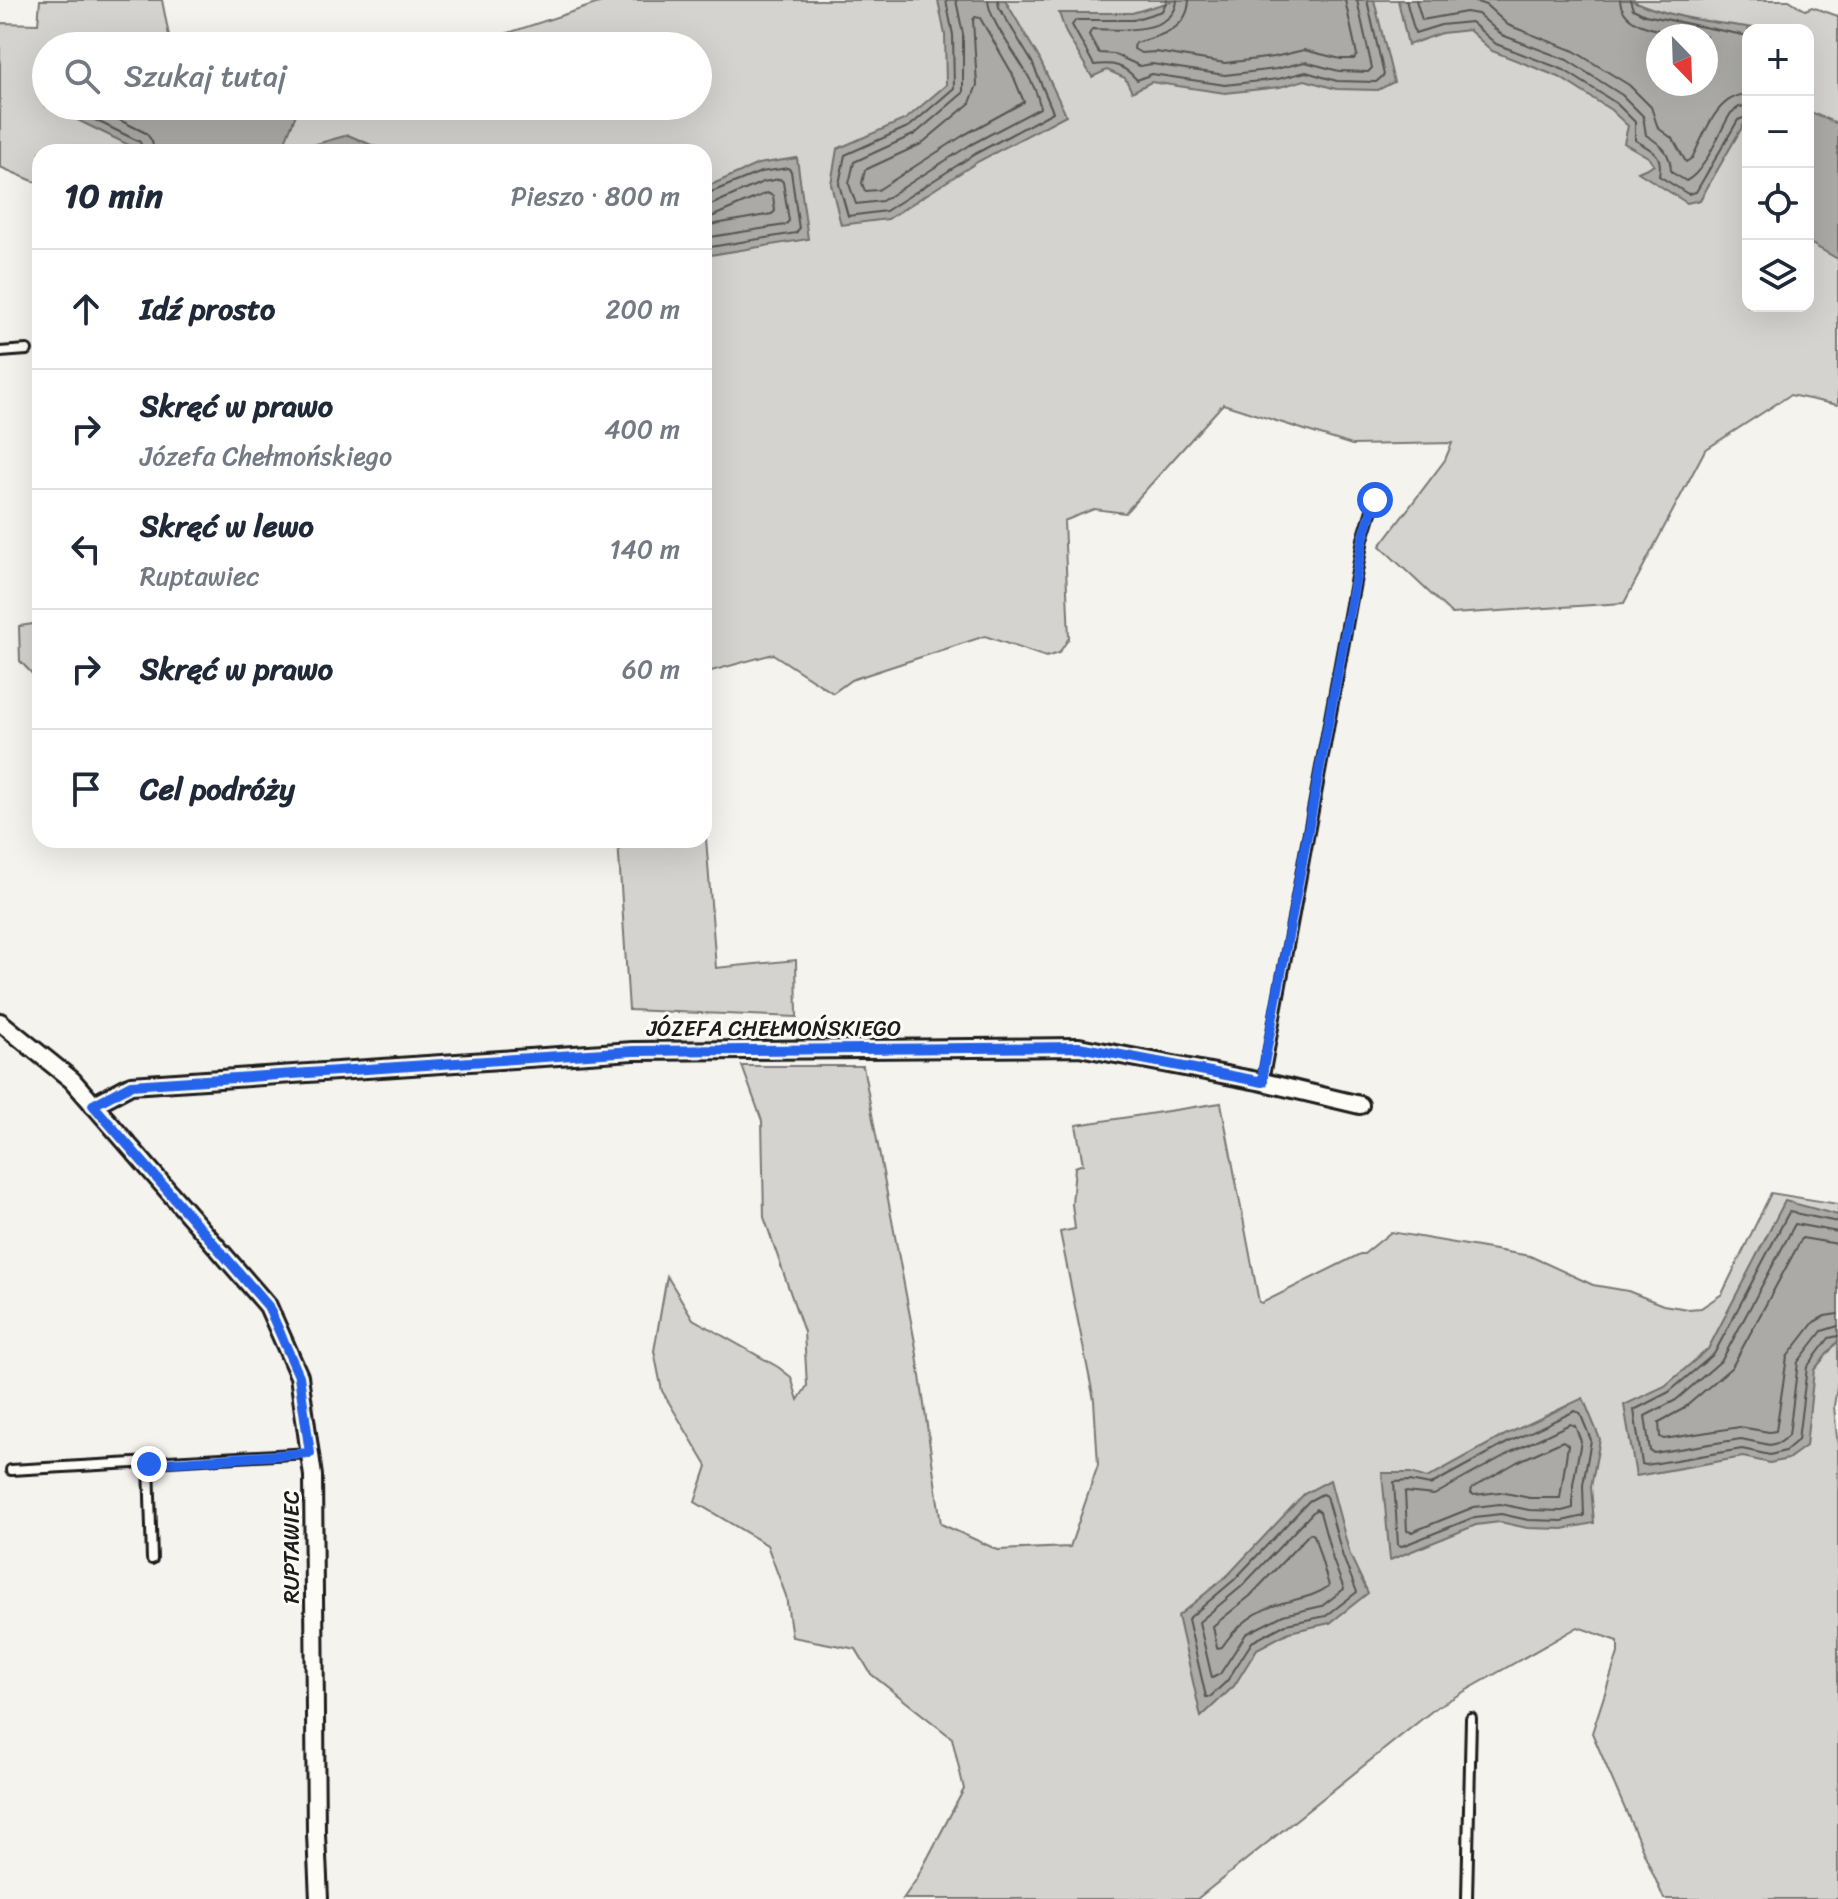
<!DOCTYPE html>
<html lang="pl">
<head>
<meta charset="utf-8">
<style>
	body { margin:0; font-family:Sriracha,sans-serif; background:#f2f2f3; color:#1f2937 }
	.controls { position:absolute; right:24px; top:24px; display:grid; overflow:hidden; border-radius:16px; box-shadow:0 8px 32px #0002 }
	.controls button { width:72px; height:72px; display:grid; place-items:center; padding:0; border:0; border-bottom:2px solid #e0e1e3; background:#fff; color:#1f2937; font:40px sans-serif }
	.compass { position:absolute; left:1646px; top:24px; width:72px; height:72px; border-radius:50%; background:#fff; box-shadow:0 8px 32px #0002; rotate:157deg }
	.stop { position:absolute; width:24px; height:24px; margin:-18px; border:6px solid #2563eb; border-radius:50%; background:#fff }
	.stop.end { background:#2563eb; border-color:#fff; box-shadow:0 2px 8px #0008 }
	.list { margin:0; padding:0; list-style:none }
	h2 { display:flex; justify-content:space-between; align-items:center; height:104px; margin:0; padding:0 32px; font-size:34px }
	h2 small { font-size:26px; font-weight:400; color:#747a83 }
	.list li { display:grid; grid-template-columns:52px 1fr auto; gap:24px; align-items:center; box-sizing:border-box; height:120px; padding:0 32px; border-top:2px solid #e0e1e3 }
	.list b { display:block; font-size:30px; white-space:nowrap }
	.list p { margin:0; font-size:26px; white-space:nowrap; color:#747a83 }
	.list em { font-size:26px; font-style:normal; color:#747a83 }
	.icon { flex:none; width:44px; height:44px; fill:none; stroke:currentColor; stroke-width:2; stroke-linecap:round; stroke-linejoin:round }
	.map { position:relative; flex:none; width:1838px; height:1899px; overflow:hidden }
	.search { position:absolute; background:#fff; box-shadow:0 8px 32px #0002; left:32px; top:32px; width:680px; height:88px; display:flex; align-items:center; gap:20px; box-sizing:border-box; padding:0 28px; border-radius:44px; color:#747a83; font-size:30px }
	.panel { position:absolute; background:#fff; box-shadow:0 8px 32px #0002; left:32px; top:144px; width:680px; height:704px; border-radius:24px }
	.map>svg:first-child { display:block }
	.green { fill:#d4d3cf; stroke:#787876; stroke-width:2; fill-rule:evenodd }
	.water { fill:#abaaa6; stroke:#72716f; stroke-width:2; fill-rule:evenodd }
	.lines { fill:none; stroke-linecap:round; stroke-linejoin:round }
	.shore { stroke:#555553; stroke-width:2 }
	.service-casing { stroke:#1c1c1c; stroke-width:14 }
	.minor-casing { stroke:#1c1c1c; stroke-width:22 }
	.service { stroke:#fdfcf7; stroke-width:8 }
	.minor { stroke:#fdfcf7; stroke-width:16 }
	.route { stroke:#2563eb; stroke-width:10 }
	.labels { text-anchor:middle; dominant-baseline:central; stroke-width:6; stroke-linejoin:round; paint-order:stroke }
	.street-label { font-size:22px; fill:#1c1c1c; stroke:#fdfcf7 }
</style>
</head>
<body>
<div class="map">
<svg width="1838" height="1899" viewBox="0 0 1838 1899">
	<rect width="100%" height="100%" fill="#f4f3ee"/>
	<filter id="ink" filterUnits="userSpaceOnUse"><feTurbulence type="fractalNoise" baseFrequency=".0125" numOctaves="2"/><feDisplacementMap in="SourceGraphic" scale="16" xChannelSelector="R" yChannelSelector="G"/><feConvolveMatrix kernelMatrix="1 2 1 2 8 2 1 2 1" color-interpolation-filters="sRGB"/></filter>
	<g filter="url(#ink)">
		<g class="green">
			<path d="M 40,0 L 162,0 L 171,46 L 46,46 L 46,106 L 698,106 L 698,46 L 444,46 L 490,39 L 608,0 L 1789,0 L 1805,10 L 1812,7 L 1838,16 L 1838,405 L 1790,395 L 1705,450 L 1624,603 L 1452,614 L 1380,546 L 1445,460 L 1452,443 L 1352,445 L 1223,404 L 1125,513 L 1094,509 L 1064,521 L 1069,638 L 1059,653 L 1046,657 L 985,636 L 851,680 L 833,693 L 773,654 L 704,673 L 704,152 L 40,152 L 40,184 L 0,167 L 0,23 L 38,24 ZM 1748,30 L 1808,30 L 1808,306 L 1748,306 ZM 1658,36 L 1706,36 L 1706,84 L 1658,84 Z"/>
			<path d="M 40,623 L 40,682 L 20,661 L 19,626 Z"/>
			<path d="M 704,812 L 716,968 L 796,960 L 797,1017 L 629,1010 L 618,840 L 704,840 Z"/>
			<path d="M 742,1066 L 863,1066 L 916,1348 L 941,1524 L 998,1550 L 1070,1547 L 1098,1465 L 1094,1400 L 1060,1232 L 1075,1229 L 1072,1204 L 1075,1167 L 1083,1164 L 1076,1125 L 1221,1103 L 1259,1302 L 1262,1303 L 1360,1254 L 1364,1254 L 1391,1232 L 1530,1256 L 1593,1285 L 1628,1291 L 1663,1305 L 1688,1309 L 1701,1308 L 1722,1294 L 1771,1193 L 1838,1204 L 1838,1381 L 1834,1406 L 1838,1448 L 1838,1899 L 1664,1899 L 1592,1733 L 1618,1653 L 1618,1641 L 1578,1627 L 1437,1707 L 1197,1899 L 903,1899 L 916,1880 L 964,1789 L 952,1738 L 871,1674 L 856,1649 L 792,1637 L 786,1596 L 767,1545 L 695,1502 L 707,1466 L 662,1391 L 654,1351 L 667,1276 L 693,1319 L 778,1367 L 791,1377 L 798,1400 L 807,1386 L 804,1332 L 764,1217 L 762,1121 Z"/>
		</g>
		<g class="water">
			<path d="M 938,0 L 1005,0 L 1039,58 L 1066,115 L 979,161 L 888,219 L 841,225 L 831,184 L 837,149 L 906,119 L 946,85 L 945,35 Z"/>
			<path d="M 1176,0 L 1374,0 L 1394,82 L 1378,90 L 1336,89 L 1305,80 L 1280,87 L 1225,93 L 1151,82 L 1132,92 L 1125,78 L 1107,70 L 1092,77 L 1066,33 L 1059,13 L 1132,13 Z"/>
			<path d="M 1398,0 L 1631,0 C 1669,18 1713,22 1754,28 L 1748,30 L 1748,117 L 1700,200 L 1687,203 L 1638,172 L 1654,165 L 1648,157 L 1624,143 L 1628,126 L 1611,110 L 1559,77 L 1492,51 L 1469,30 L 1442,33 L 1408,45 ZM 1658,36 L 1706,36 L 1706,84 L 1658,84 Z"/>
			<path d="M 78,106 L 256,106 L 296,114 L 281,152 L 143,152 L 65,114 Z"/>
			<path d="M 1808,111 L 1838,124 L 1838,259 L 1808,242 Z"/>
			<path d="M 348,135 L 388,152 L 302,152 L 305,147 Z"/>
			<path d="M 797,158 L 808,239 L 704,256 L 704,188 L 758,164 Z"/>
			<path d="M 1785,1201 L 1838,1215 L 1838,1341 L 1814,1370 L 1806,1446 L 1788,1459 L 1770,1463 L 1743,1457 L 1636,1476 L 1624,1405 L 1665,1386 L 1708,1349 Z"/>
			<path d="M 1583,1398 L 1600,1439 L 1591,1487 L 1594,1523 L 1563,1529 L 1527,1528 L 1500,1522 L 1476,1525 L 1390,1560 L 1382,1473 L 1411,1473 L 1427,1478 L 1503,1436 Z"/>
			<path d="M 1330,1480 L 1350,1555 L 1368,1593 L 1330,1623 L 1289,1632 L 1257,1649 L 1234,1686 L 1201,1717 L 1178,1616 L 1229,1574 L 1304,1494 Z"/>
		</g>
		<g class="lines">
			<g class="shore">
				<path d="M 946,0 L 953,35 L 954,88 L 910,126 L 845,155 L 839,184 L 848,216 L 886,211 L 975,154 L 1053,112 L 1032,62 L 999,7 L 998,0"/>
				<path d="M 956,0 L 963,34 L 963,93 L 915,134 L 854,162 L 849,184 L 856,204 L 882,201 L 970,145 L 1040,108 C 1037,74 990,30 988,0"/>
				<path d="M 1167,0 L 1162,11 L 1133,20 L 1076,20 L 1072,25 L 1094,65 C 1113,63 1123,64 1137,80 L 1152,74 L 1225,85 L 1278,79 L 1306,72 L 1337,81 L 1376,82 L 1384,75 L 1367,0"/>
				<path d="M 1177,0 C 1175,35 1117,30 1092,29 L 1089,35 L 1099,53 L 1114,54 L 1140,66 L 1152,64 L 1225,75 L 1276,69 L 1305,62 L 1339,71 L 1368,72 L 1372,68 L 1357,0"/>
				<path d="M 1189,0 C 1188,30 1160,36 1135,43 L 1134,49 L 1141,53 L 1156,52 L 1225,63 L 1274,57 L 1304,50 L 1341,59 L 1354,59 L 1357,55 L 1345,0"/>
				<path d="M 1406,0 L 1415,33 L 1441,25 L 1471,22 L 1496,44 L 1564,70 L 1616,103 L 1635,122 L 1635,140 C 1654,152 1663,153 1659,176 L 1688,194 L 1696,192 L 1738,120 L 1748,116"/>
				<path d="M 1416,0 L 1422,20 L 1466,12 L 1478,14 L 1502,35 L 1567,60 L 1622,95 L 1643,116 L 1646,135 C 1662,145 1671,153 1671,172 L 1686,181 C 1707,170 1718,133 1731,113 L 1739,107 L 1748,106"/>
				<path d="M 1471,0 L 1486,5 L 1508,25 L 1574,51 L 1629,85 L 1651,107 L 1658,128 L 1673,139 L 1686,162 L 1692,158 C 1705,134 1716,95 1748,94"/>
				<path d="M 1620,0 C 1622,29 1667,31 1689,36"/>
				<path d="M 1630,0 L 1633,9 L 1645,15 L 1748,36"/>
				<path d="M 975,17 L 980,18 L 1012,73 L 1024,102 L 964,135 L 878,190 L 865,191 L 862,183 L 865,170 L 921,144 L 970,103 L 977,85 L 973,20 Z"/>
				<path d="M 81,106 L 83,114 L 140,142 L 144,152"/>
				<path d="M 91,106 L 146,133 L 152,141 L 154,152"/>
				<path d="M 704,195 L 761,172 L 788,168 L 791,171 L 799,229 L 796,233 L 704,248"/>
				<path d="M 704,205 L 713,204 L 763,182 L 780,179 L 783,182 L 789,221 L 785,225 L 704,238"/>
				<path d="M 704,217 L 711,217 L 767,193 L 773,196 L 775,211 L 772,214 L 704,226"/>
				<path d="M 1838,1222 L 1789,1212 L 1714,1354 L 1669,1392 L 1634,1410 L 1642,1464 L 1646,1465 L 1742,1449 L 1770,1455 L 1785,1451 L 1798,1440 L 1807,1367 L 1829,1338 L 1838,1336"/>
				<path d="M 1838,1232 L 1795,1224 L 1722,1360 L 1676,1400 L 1645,1416 L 1650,1451 L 1654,1453 L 1741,1439 L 1770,1445 L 1781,1442 L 1789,1435 L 1798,1362 L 1822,1331 L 1838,1326"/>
				<path d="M 1838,1244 L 1802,1238 L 1732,1367 L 1683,1409 L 1659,1422 L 1660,1437 L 1664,1439 L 1740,1427 L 1769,1432 L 1776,1431 L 1787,1357 L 1814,1322 L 1825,1316 L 1838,1314"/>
				<path d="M 1575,1411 L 1580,1413 L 1591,1440 L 1583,1485 L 1584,1516 L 1562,1521 L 1528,1520 L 1501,1514 L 1475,1517 L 1402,1546 L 1398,1545 L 1394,1482 L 1410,1481 L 1430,1485 L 1507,1443 Z"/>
				<path d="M 1570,1424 L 1575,1426 L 1581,1441 L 1573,1484 L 1573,1508 L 1562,1511 L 1529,1510 L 1500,1504 L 1474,1507 L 1412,1532 L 1407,1531 L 1405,1492 L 1434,1495 L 1511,1452 Z"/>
				<path d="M 1563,1441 L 1568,1445 L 1560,1498 L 1530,1498 L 1500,1492 L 1474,1495 L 1471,1493 L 1472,1488 L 1517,1462 Z"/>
				<path d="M 1322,1494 L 1326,1496 L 1343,1557 L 1357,1592 L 1326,1616 L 1286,1624 L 1252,1642 L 1227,1681 L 1210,1697 L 1206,1697 L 1188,1619 L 1234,1580 L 1309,1501 Z"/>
				<path d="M 1316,1509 L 1320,1512 L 1333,1560 L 1344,1589 L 1322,1606 L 1283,1615 L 1246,1634 L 1220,1674 L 1212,1678 L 1199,1622 L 1241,1587 Z"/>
				<path d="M 1310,1533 L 1314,1535 L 1329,1586 C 1314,1597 1300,1598 1282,1603 C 1257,1610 1236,1626 1222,1647 L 1217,1648 L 1213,1626 L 1250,1596 Z"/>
			</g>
			<g class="service-casing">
				<g id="service">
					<path d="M 0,352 L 27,350"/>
					<path d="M 1263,1082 L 1363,539 L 1375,500"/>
					<path d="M 149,1464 L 152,1559"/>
					<path d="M 11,1470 L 310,1453"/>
					<path d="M 1467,1899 L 1471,1718"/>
				</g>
			</g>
			<g class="minor-casing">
				<g id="minor">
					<path d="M 0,1022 L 72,1080 L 268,1306 L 299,1376 L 313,1476 L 316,1834 L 319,1899"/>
					<path d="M 93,1105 L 131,1085 L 633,1051 L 1079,1047 L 1263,1082 L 1360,1105"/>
				</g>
			</g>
			<use href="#service" class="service"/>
			<use href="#minor" class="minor"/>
		</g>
	</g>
	<g class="lines" filter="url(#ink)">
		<path class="route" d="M 149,1464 L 310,1453 L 299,1376 L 268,1306 L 93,1105 L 131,1085 L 633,1051 L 1079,1047 L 1263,1082 L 1263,1069 L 1363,539 L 1375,500"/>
	</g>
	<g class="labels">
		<g class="street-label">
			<text x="774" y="1028">JÓZEFA CHEŁMOŃSKIEGO</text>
			<text transform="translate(291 1547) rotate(-90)">RUPTAWIEC</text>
		</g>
	</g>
</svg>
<div class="controls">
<button>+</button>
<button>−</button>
<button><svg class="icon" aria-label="locate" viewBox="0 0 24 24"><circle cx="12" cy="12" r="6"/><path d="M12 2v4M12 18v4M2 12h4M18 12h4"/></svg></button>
<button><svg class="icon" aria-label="layers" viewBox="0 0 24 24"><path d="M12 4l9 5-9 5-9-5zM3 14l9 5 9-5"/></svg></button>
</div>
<svg class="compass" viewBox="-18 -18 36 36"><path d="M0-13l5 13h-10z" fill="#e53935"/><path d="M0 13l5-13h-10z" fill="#747a83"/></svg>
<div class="stop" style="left:1375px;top:500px"></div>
<div class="stop end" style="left:149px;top:1464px"></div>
<div class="search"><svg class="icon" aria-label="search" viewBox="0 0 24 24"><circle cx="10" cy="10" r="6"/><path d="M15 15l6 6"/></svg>Szukaj tutaj</div>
<section class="panel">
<h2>10 min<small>Pieszo · 800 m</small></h2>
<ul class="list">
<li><svg class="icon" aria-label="ahead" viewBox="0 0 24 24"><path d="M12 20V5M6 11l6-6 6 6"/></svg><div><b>Idź prosto</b></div><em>200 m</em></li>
<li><svg class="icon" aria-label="right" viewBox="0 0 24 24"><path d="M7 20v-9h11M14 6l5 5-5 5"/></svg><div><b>Skręć w prawo</b><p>Józefa Chełmońskiego</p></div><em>400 m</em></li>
<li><svg class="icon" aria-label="left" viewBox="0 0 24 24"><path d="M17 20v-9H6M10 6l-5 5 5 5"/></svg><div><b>Skręć w lewo</b><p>Ruptawiec</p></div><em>140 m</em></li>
<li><svg class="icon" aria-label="right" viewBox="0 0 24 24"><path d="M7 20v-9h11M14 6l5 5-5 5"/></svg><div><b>Skręć w prawo</b></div><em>60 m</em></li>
<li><svg class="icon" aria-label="arrive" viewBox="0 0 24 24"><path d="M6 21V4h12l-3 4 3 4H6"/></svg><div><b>Cel podróży</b></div></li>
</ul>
</section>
</div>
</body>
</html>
